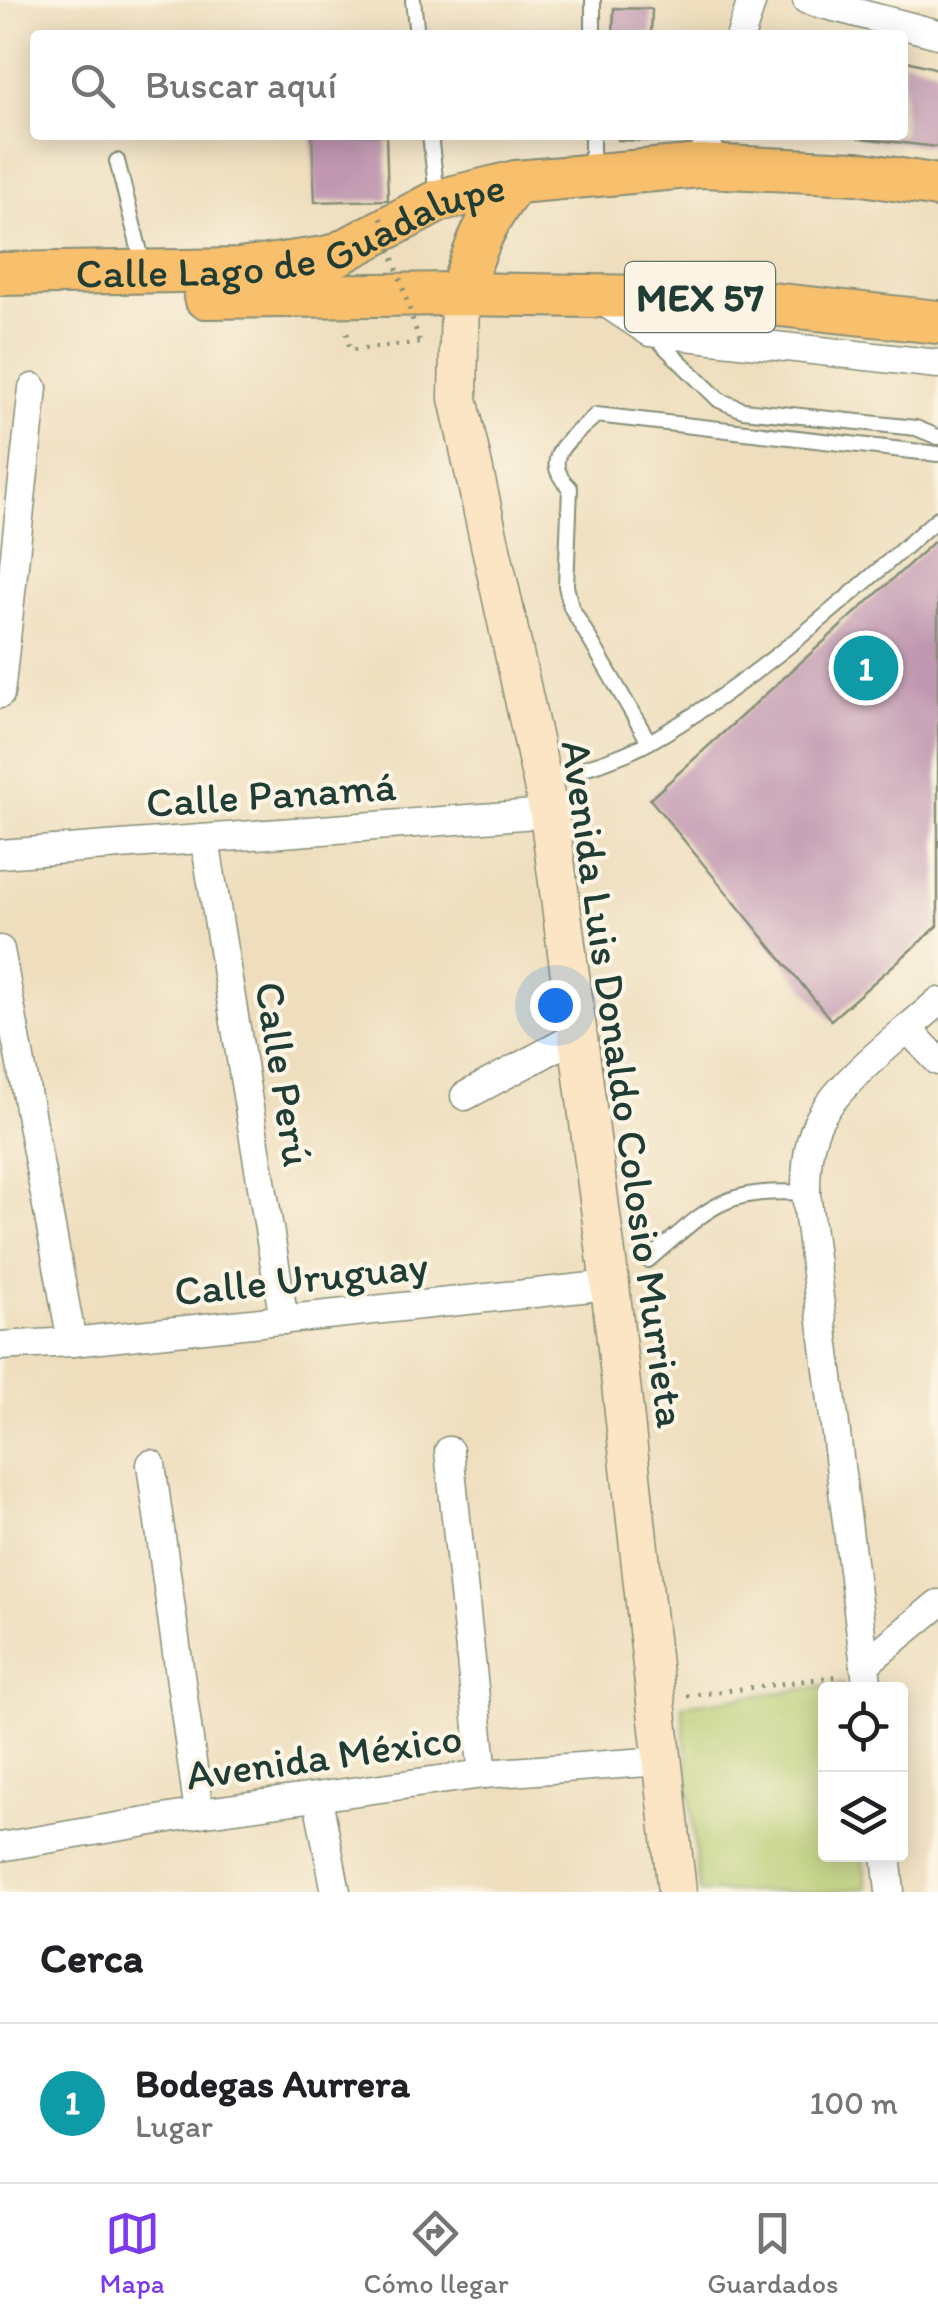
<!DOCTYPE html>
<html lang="es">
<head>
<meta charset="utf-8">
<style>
	body { margin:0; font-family:Itim,sans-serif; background:#f6f6f6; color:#202124 }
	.controls { position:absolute; right:30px; bottom:30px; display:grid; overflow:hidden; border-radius:10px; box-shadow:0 5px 25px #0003 }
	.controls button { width:90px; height:90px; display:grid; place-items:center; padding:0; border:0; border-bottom:2px solid #e0e0e0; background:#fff; color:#202124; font:50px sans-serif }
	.you { position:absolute; left:555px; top:1005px; width:35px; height:35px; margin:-25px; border:8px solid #fff; border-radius:50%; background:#1a73e8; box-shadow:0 0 0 15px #1a73e833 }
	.badge { display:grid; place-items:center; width:65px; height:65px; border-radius:50%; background:#7c3aed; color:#fff; font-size:32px; font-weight:700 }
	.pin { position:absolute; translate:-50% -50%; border:5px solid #fff; box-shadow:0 2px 10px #0006 }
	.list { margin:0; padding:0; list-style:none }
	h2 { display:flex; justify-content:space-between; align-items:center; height:130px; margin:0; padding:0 40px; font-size:42px }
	h2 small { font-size:32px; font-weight:400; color:#757577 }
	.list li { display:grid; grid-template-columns:65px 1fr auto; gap:30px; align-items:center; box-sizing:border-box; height:160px; padding:0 40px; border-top:2px solid #e0e0e0 }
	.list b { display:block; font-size:38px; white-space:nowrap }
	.list p { margin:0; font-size:32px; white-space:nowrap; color:#757577 }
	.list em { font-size:32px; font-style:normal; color:#757577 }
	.icon { flex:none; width:55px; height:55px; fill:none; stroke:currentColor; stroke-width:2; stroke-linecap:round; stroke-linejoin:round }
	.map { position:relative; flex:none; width:938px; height:1892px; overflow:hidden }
	.search { position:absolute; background:#fff; box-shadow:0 5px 25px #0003; left:30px; right:30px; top:30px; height:110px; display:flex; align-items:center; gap:25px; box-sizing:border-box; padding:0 35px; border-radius:10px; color:#757577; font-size:38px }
	.sheet { height:290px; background:#fff }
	nav { display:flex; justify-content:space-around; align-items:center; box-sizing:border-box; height:140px; border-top:2px solid #e0e0e0; background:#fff; font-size:28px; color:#757577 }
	nav a { display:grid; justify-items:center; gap:5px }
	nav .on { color:#7c3aed }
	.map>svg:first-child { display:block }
	.pitch { fill:#b6cb70; stroke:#6a8452; stroke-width:2.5 }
	.building { fill:#c096b0 }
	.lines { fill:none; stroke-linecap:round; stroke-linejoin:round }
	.lane-casing { stroke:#868e78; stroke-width:18 }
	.street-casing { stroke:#868e78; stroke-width:31 }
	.secondary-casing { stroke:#868e78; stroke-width:41 }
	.primary-casing { stroke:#868e78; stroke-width:46 }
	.path { stroke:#868e78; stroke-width:5; stroke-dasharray:2.5 8; stroke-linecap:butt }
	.lane { stroke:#fff; stroke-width:14 }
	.street { stroke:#fff; stroke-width:28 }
	.secondary { stroke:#fce5c4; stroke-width:38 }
	.primary { stroke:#f8bf6c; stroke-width:42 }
	.path-bridge { stroke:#868e78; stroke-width:5; stroke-dasharray:2.5 8; stroke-linecap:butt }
	.labels { text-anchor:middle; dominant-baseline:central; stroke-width:8; stroke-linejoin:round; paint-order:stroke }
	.shield { fill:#fcf5e5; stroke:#617469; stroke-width:2.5 }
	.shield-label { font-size:40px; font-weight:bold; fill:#1f3d34 }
	.street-label { font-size:42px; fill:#1f3d34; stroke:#fcf5e5 }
</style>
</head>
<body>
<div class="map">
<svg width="938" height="1892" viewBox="0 0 938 1892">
	<rect width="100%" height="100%" fill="#fcf5e5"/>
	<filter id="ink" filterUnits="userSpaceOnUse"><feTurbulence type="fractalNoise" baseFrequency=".01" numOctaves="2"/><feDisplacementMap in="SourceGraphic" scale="20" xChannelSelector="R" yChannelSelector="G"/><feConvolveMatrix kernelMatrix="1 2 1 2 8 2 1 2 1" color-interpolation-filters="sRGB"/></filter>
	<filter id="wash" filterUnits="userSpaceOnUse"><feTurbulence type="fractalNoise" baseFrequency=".0048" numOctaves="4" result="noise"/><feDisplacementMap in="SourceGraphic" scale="40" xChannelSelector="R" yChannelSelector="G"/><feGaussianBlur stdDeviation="2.25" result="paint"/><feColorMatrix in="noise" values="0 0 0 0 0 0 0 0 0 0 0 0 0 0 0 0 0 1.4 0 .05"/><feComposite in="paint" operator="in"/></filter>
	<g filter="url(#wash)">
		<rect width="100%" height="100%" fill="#eedebd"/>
		<path class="pitch" d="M 843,1684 L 843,1689 L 826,1690 L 826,1854 L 862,1855 L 867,1888 L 828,1892 L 699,1892 L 682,1705 Z"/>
		<g id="blocks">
			<g class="building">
				<path d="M 614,8 L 652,9 L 651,35 L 613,35 Z"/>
				<path d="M 903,60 L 938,69 L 938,147 L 859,138 L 859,135 L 903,135 Z"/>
				<path d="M 312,135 L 386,135 L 388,200 L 315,202 Z"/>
				<path d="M 618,135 L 686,135 L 686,142 L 618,140 Z"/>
				<path d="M 938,538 L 938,926 L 831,1020 L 650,799 Z"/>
			</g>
		</g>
	</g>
	<g filter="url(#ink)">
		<use href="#blocks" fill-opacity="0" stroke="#868e78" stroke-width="2.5"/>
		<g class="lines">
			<g class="lane-casing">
				<g id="lane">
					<path d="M 413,0 L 417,35"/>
					<path d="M 593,35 L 593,0"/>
					<path d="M 430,135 L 437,196"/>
					<path d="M 117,161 L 144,268"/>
					<path d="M 592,169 L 592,135"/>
					<path d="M 654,336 L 719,400 L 743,410 L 916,428 L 938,437"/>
					<path d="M 649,742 L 571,607 L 566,586 L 570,488 C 537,456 572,439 596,415 L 938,454"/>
					<path d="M 542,780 C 579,769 618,760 651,741 C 756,681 848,597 938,518"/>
					<path d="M 648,1260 C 710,1208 720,1188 806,1193"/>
				</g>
			</g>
			<g class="street-casing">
				<g id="street">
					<path d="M 807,0 L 938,34"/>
					<path d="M 741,35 L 752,0"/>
					<path d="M 701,166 L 710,135"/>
					<path d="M 600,299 L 650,332 L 938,364"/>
					<path d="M 0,694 L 33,388"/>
					<path d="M 205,840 L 284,1320"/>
					<path d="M 0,854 L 549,813"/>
					<path d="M 0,950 L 72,1342"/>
					<path d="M 908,1029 L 938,1061"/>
					<path d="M 465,1096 L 577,1036"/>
					<path d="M 0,1346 L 72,1342 L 610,1285"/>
					<path d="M 449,1451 L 483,1774"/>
					<path d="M 151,1464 L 199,1813"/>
					<path d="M 865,1664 L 938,1604"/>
					<path d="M 868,1690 L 806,1193 C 806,1169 807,1147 817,1124 C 835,1084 904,1033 938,1002"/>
					<path d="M 318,1799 L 336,1892"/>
					<path d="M 0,1847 L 199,1813 L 483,1774 L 661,1761"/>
					<path d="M 886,1854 L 890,1892"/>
				</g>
			</g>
			<g class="secondary-casing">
				<path id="secondary" d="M 460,294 L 458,398 L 549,813 L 610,1285 L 677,1892"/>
			</g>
			<g class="primary-casing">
				<g id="primary">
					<path id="s1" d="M 0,274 L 239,270 L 324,258 L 336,255 L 438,201 L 516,182 L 701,166 L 857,173 L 938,186"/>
					<path d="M 460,294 C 475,249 485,218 516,182"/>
					<path d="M 205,297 L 460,294 L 715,298 L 938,322"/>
				</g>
			</g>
			<g class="path">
				<path d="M 347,333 L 350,350 L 420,343"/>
				<path d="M 687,1696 L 840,1676"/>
			</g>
			<use href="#lane" class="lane"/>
			<use href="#street" class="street"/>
			<use href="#secondary" class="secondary"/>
			<use href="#primary" class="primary"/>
			<path class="path-bridge" d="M 381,218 L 420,343"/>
		</g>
	</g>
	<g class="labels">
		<rect class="shield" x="625" y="262" width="150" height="70" rx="8"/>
		<g class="shield-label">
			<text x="700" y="297">MEX 57</text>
		</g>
		<g class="street-label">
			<text stroke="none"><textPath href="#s1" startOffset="298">Calle Lago de Guadalupe</textPath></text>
			<text transform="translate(271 794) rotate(-4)">Calle Panamá</text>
			<text transform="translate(284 1074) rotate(81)">Calle Perú</text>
			<text transform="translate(624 1084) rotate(82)">Avenida Luis Donaldo Colosio Murrieta</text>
			<text transform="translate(301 1278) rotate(-6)">Calle Uruguay</text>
			<text transform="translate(324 1756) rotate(-8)">Avenida México</text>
		</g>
	</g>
</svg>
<div class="controls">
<button><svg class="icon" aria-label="locate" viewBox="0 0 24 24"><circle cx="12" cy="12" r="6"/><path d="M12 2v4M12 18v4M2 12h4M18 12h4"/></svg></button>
<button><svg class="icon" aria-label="layers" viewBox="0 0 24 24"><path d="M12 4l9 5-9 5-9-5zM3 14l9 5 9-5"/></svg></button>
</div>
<div class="you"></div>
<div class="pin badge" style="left:866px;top:668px;background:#0f9aa8">1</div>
<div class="search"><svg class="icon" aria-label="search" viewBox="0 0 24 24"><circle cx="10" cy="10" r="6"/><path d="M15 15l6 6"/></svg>Buscar aquí</div>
</div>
<section class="sheet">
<h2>Cerca<small></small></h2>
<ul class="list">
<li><span class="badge" style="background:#0f9aa8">1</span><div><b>Bodegas Aurrera</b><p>Lugar</p></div><em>100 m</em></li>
</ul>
</section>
<nav>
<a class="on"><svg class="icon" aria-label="map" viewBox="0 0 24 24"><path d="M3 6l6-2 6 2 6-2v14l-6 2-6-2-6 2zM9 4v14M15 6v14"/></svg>Mapa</a>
<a><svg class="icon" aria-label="directions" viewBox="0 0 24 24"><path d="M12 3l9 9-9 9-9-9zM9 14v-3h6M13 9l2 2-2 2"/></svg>Cómo llegar</a>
<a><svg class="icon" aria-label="saved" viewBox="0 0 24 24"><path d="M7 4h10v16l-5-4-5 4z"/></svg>Guardados</a>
</nav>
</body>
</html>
